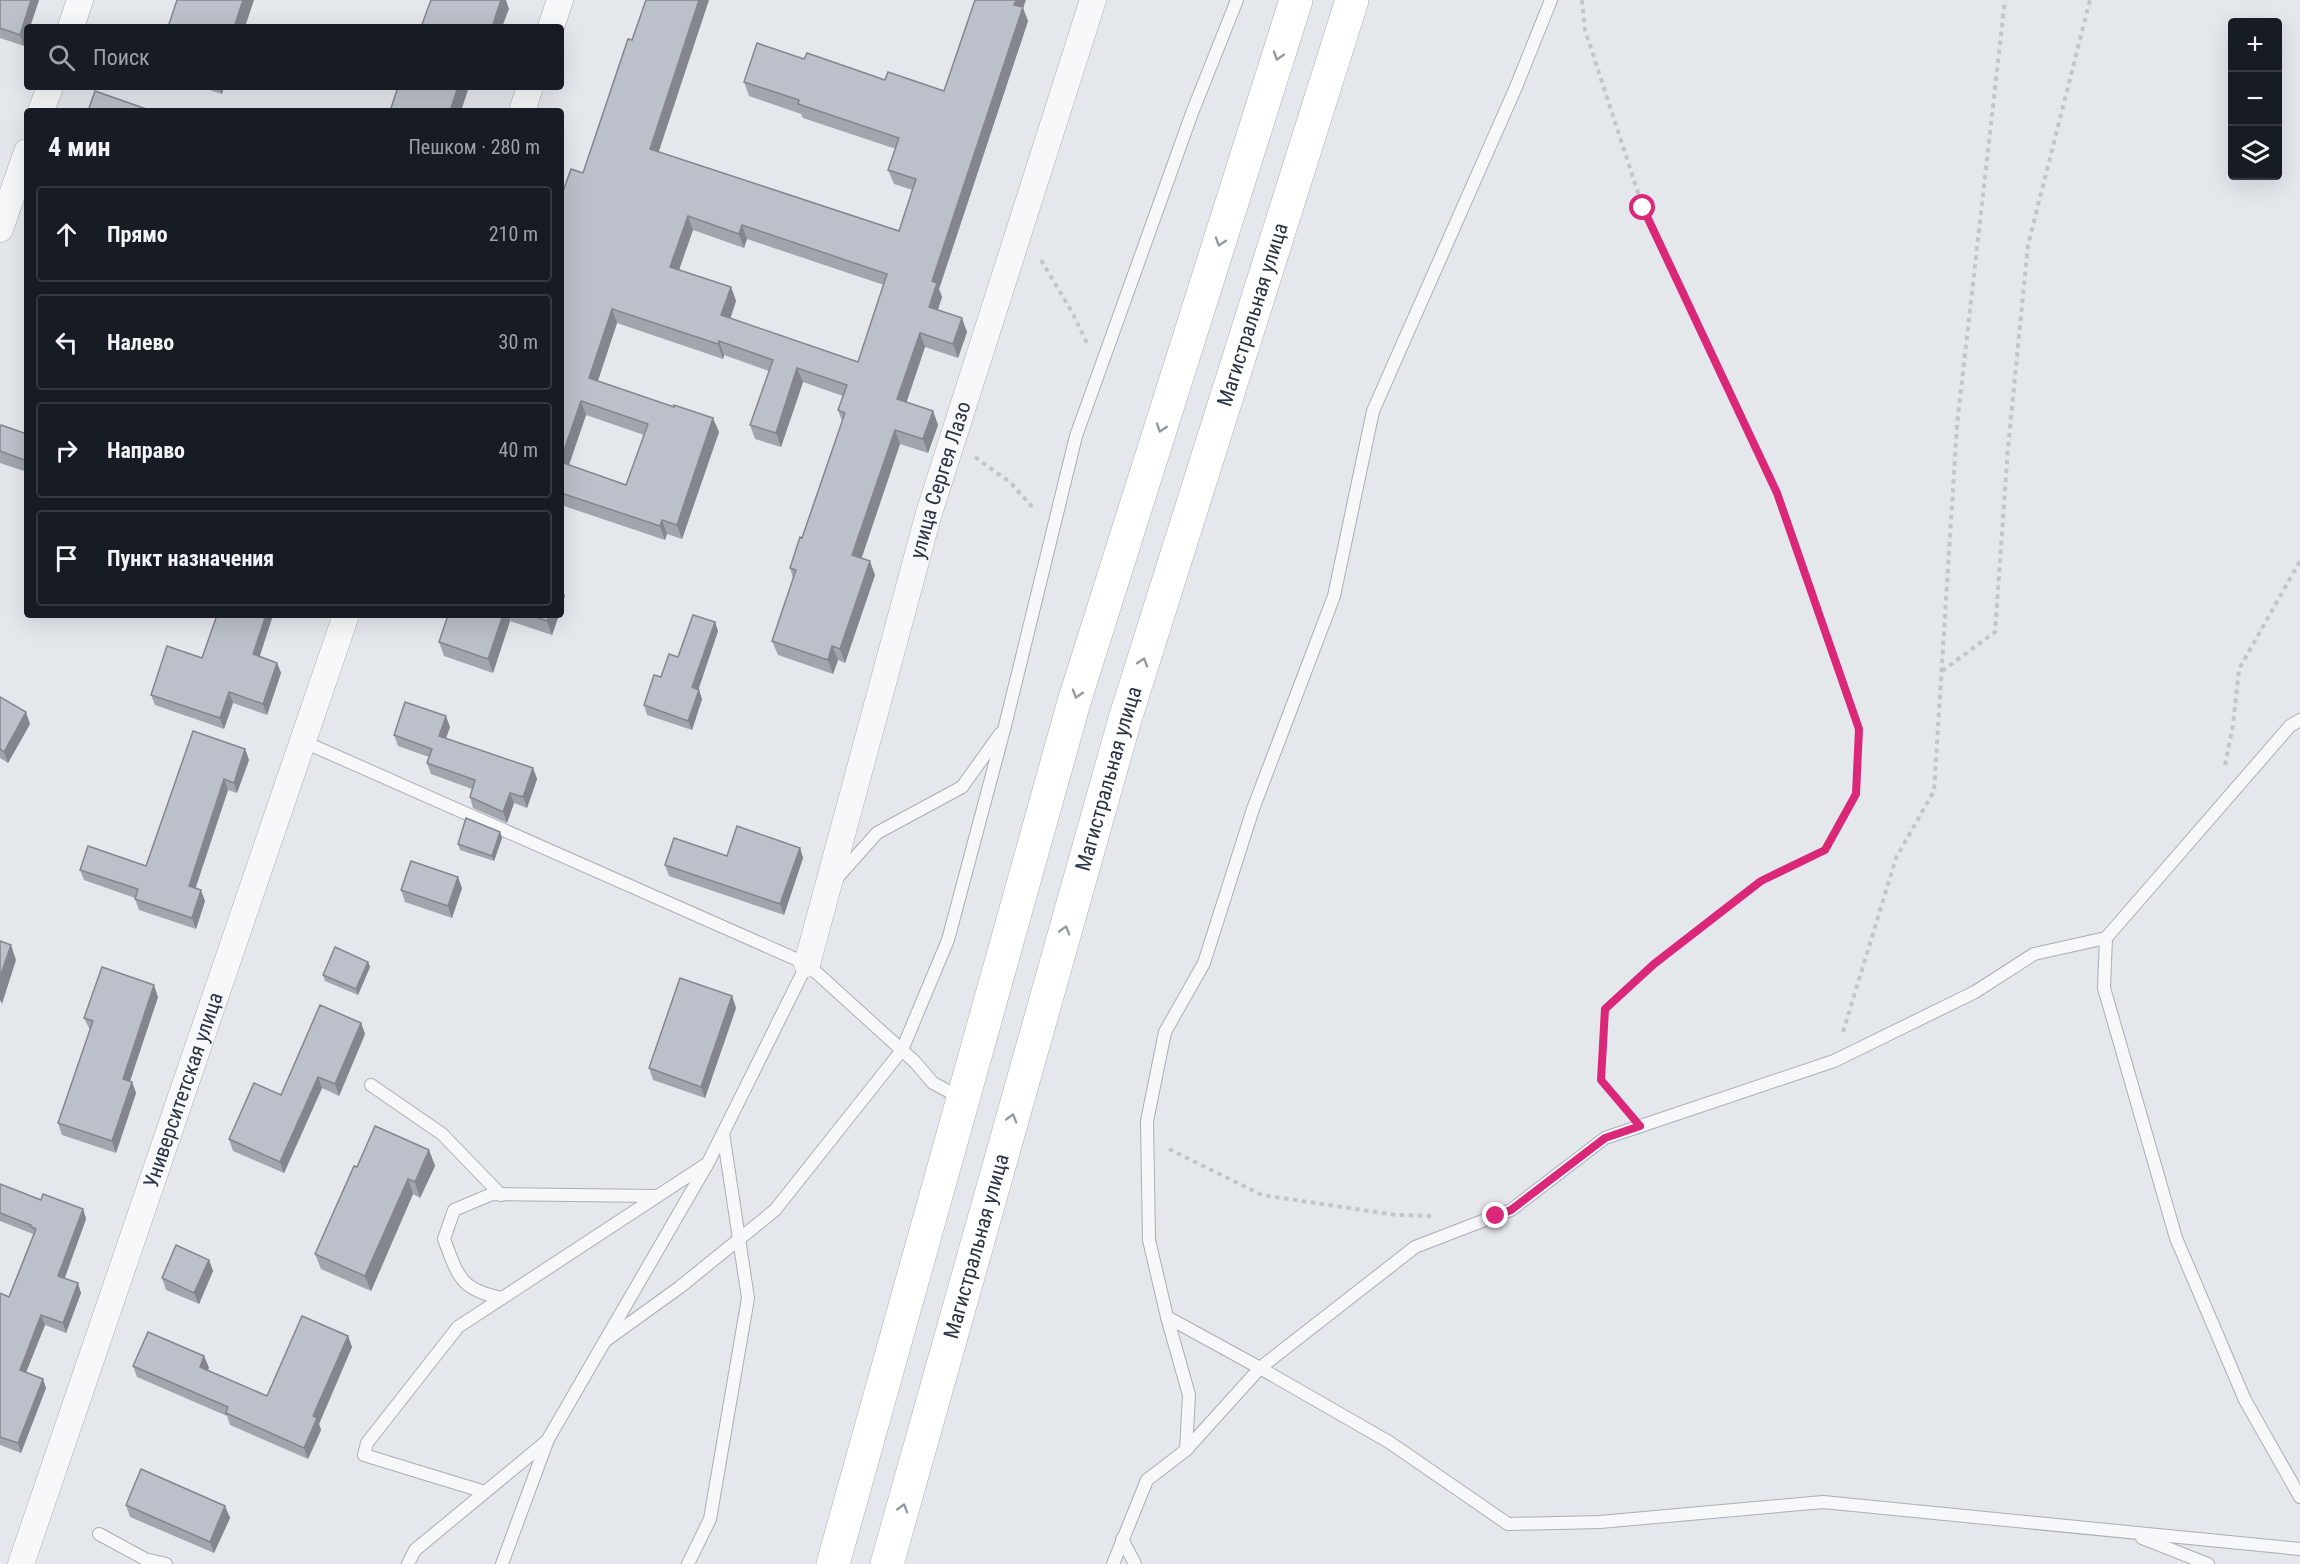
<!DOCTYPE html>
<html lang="ru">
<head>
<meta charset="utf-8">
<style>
	body { margin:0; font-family:"Roboto Condensed",sans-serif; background:#20242c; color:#f1f3f6 }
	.controls { position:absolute; right:18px; top:18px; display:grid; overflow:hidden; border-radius:6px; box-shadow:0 6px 24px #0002 }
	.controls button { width:54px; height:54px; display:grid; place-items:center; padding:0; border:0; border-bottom:2px solid #363941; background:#171b24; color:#f1f3f6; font:30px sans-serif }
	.stop { position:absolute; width:18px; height:18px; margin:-14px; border:4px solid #db2777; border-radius:50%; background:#fff }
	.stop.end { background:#db2777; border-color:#fff; box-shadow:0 2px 6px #0008 }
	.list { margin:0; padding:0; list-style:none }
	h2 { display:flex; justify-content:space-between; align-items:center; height:78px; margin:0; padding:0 24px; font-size:26px }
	h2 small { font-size:20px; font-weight:400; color:#9ea1a6 }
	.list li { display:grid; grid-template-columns:39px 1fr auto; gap:18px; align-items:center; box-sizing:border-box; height:96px; margin:0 12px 12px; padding:0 12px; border:2px solid #363941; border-radius:6px }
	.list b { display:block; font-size:22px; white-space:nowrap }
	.list em { font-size:20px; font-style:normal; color:#9ea1a6 }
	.icon { flex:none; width:33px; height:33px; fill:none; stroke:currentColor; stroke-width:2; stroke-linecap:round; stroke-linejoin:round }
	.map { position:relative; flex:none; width:2300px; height:1564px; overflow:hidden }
	.search { position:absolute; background:#171b24; box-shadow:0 6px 24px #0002; left:24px; top:24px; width:540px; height:66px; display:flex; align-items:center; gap:15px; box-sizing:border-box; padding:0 21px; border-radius:6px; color:#9ea1a6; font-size:22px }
	.panel { position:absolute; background:#171b24; box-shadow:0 6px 24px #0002; left:24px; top:108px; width:540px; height:510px; border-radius:6px }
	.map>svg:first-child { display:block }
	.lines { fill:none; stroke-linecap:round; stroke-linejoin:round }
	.service-casing { stroke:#a9aeb7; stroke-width:14 }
	.minor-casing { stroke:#a9aeb7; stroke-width:27 }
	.secondary-casing { stroke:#a9aeb7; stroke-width:34 }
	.path { stroke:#c2c5cb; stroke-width:4; stroke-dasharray:4.5 4.5; stroke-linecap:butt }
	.service { stroke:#f7f8fa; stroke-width:12 }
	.minor { stroke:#f7f8fa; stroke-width:26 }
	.secondary { stroke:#fff; stroke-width:33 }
	.wall { fill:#a1a5ae; fill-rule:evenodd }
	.shaded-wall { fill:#83868d }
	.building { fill:#bbc0ca; stroke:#83868d; stroke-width:1.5; fill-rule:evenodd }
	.oneway { stroke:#959aa2 }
	.route { stroke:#db2777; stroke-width:8 }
	.labels { text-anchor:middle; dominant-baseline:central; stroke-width:4.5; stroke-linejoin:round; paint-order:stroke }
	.street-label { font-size:21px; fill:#2b3445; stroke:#f4f6f9 }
</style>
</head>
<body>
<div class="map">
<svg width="2300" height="1564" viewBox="0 0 2300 1564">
	<rect width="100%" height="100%" fill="#e4e7ec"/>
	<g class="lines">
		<g class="service-casing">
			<g id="service">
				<path d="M 302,741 L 807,964 L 915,1062 L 933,1083 L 961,1098"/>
				<path d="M 836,879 L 877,833 L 962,787 L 1000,734"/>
				<path d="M 2106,938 L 2104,988 L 2176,1238 L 2245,1400 L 2300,1497"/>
				<path d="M 371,1085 L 442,1134 L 501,1195"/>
				<path d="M 502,1298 C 460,1290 458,1276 444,1239 L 454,1210 L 492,1194 L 657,1196"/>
				<path d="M 1167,1317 L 1260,1368 L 1389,1442 L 1508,1524 L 1600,1522 L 1823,1502 L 2300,1549"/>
				<path d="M 605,1341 L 680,1287 L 775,1210 L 902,1050 L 948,940 L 1005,726 L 1076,436 L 1192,113 L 1237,0"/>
				<path d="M 1186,1450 L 1189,1395 L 1167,1317 L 1149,1240 L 1147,1121 L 1165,1032 L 1204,963 L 1253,809 L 1334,596 L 1373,411 L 1516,87 L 1551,0"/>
				<path d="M 485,1492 L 364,1455 L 367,1443 L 458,1327 L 705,1165"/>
				<path d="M 99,1534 L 145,1559 L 166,1564"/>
				<path d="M 2142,1538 L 2208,1564"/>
				<path d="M 1122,1539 L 1135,1564"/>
				<path d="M 408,1564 L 415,1550 L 547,1441 L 708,1163 L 807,964"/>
				<path d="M 502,1564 L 547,1442"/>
				<path d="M 688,1564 L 710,1519 L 748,1298 L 723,1133"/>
				<path d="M 1113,1564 L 1147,1480 L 1186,1450 L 1260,1368 L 1415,1247 L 1511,1210 L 1605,1138 L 1834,1061 L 1975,992 L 2034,954 L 2106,938 L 2290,726 L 2300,720"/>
			</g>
		</g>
		<g class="minor-casing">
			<g id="minor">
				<path d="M 71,27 L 80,0"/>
				<path d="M 551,27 L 560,0"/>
				<path d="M 41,111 L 50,87"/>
				<path d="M 522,111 L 530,87"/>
				<path d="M 0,229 L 27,152"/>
				<path id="s1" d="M 807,964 L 929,513 L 1093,0"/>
				<path id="s2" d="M 21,1564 L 346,615"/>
			</g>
		</g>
		<g class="secondary-casing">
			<g id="secondary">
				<path d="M 833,1564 L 1074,702 L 1296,0"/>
				<path id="s3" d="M 887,1564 L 1125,719 L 1352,0"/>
			</g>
		</g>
		<g class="path">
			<path d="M 1582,0 L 1585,30 L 1643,208 L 1777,493 L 1859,729 L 1856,794 L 1825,850 L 1761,881 L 1654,964 L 1605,1009 L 1601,1079 L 1626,1110"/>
			<path d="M 1041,260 L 1072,312 L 1087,343"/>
			<path d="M 975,457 L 1011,483 L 1034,509"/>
			<path d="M 1942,671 L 1995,632 L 2008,448 L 2028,245 L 2090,0"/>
			<path d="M 2225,765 L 2233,725 L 2239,669 L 2300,561"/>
			<path d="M 1843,1032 L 1896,858 L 1934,791 L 1957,425 L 2005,0"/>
			<path d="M 1169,1149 L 1262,1195 L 1396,1215 L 1431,1216"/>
		</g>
		<use href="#service" class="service"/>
		<use href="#minor" class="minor"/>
		<use href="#secondary" class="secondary"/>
	</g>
	<g class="wall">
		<path d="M 0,0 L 39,0 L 30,27 L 27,27 L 24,46 L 0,38 Z"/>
		<path d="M 1023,8 L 1028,21 L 939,289 L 942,297 L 938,310 L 967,332 L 958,358 L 925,347 L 906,402 L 933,411 L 938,425 L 928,453 L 900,444 L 861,558 L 875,575 L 845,663 L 838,660 L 833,674 L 778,655 L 772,641 L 793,578 L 790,568 L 802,538 L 842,421 L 838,410 L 843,396 L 803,382 L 781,447 L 755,439 L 750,425 L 769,371 L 724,355 L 723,359 L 617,323 L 598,381 L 719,432 L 682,539 L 667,534 L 665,540 L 561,505 L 561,197 L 583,173 L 659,152 L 899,231 L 913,190 L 894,184 L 888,170 L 896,149 L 803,118 L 801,114 L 749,96 L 744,82 L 804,59 L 885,80 L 944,91 ZM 693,230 L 744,248 L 747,239 L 884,285 L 858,362 L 730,318 L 736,301 L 731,287 L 679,270 ZM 586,415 L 644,435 L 626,485 L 569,465 Z"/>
		<path d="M 200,87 L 224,87 L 222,94 Z"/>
		<path d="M 0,428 L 27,434 L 27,472 L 0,463 Z"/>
		<path d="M 217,615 L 271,615 L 272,618 L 259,657 L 277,663 L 281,673 L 267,715 L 233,703 L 224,729 L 155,705 L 151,695 L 202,658 Z"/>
		<path d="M 448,615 L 559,615 L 552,635 L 510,621 L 493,673 L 444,656 L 439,642 Z"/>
		<path d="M 715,622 L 718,631 L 698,689 L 702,699 L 692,730 L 647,715 L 644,705 L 661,677 L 678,657 Z"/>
		<path d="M 0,697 L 30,724 L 8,763 L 0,758 Z"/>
		<path d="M 450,727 L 446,738 L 533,768 L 537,779 L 527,808 L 514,803 L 507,823 L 473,808 L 470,797 L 472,789 L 431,774 L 427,763 L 429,757 L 398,746 L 394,735 Z"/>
		<path d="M 245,749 L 249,760 L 237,793 L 228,790 L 195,888 L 205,901 L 196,929 L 139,910 L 135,899 L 135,898 L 84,880 L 80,870 L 146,866 Z"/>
		<path d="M 500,832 L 502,838 L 494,861 L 460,850 L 458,844 Z"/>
		<path d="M 800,848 L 803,858 L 784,915 L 669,876 L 665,865 Z"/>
		<path d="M 462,888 L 452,918 L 405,902 L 401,890 Z"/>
		<path d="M 368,962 L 370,967 L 358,995 L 325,981 L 323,975 Z"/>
		<path d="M 732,996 L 736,1008 L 705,1098 L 653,1080 L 649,1068 Z"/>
		<path d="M 158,997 L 130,1081 L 132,1082 L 136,1093 L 116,1153 L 62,1135 L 58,1123 L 90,1030 L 84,1018 Z"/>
		<path d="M 361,1023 L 365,1034 L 339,1096 L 322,1088 L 284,1173 L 233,1151 L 229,1139 Z"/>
		<path d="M 429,1150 L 435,1166 L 420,1198 L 413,1194 L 371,1291 L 321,1269 L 315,1254 Z"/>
		<path d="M 0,1184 L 41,1200 L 83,1209 L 86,1219 L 65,1278 L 81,1293 L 66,1333 L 45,1325 L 26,1372 L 46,1388 L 21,1453 L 0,1445 L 0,1293 L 9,1297 L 33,1235 L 33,1234 L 0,1221 Z"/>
		<path d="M 209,1260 L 213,1271 L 199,1304 L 166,1290 L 162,1278 Z"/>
		<path d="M 348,1336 L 352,1347 L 319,1424 L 321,1430 L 308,1459 L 230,1425 L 227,1416 L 137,1377 L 133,1366 L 204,1356 L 209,1368 L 207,1370 L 267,1396 Z"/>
		<path d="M 126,1505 L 225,1506 L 230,1518 L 214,1553 L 130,1517 Z"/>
	</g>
	<g class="shaded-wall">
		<path d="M 31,0 L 39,0 L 30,27 L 27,27 L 27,37 L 24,46 L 20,35 Z"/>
		<path d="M 243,0 L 254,0 L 245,27 L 234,27 Z"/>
		<path d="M 499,0 L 506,0 L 509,9 L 502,27 L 492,27 Z"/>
		<path d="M 699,0 L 709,0 L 655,163 L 650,149 Z"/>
		<path d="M 1016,0 L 1026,0 L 1023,8 L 1028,21 L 939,289 L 942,297 L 934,321 L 929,307 L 932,281 Z"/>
		<path d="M 219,87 L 224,87 L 222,94 Z"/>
		<path d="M 458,87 L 469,87 L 461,111 L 450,111 Z"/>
		<path d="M 688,216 L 693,230 L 675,281 L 670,267 Z"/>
		<path d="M 742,225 L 747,239 L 744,248 L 739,234 Z"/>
		<path d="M 731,287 L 736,301 L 727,329 L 721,315 Z"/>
		<path d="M 612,309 L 617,323 L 594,392 L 589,378 Z"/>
		<path d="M 962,318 L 967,332 L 958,358 L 953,344 Z"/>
		<path d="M 920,333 L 925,347 L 903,413 L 897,399 Z"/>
		<path d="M 719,341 L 724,355 L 723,359 L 718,344 Z"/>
		<path d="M 797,368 L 803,382 L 781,447 L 776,433 Z"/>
		<path d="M 581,401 L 586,415 L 565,476 L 561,465 L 561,459 Z"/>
		<path d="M 933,411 L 938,425 L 928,453 L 923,439 Z"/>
		<path d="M 713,418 L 719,432 L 682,539 L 677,525 Z"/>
		<path d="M 895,430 L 900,444 L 858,569 L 852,555 Z"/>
		<path d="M 662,520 L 667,534 L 665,540 L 660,526 Z"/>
		<path d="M 870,561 L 875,575 L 845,663 L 840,649 Z"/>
		<path d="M 561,585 L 565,596 L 561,608 Z"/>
		<path d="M 266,615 L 271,615 L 272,618 L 257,665 L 253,654 Z"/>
		<path d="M 503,615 L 508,615 L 510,621 L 493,673 L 488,659 Z"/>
		<path d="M 549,615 L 559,615 L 552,635 L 547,621 Z"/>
		<path d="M 715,622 L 718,631 L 696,697 L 692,687 Z"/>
		<path d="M 832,646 L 838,660 L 833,674 L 828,660 Z"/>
		<path d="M 277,663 L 281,673 L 267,715 L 263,704 Z"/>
		<path d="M 699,690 L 702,699 L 692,730 L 688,721 Z"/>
		<path d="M 229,692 L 233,703 L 224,729 L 220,718 Z"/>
		<path d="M 26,712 L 30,724 L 8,763 L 4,752 Z"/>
		<path d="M 446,716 L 450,727 L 443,746 L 439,736 Z"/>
		<path d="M 245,749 L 249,760 L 237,793 L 234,783 Z"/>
		<path d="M 533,768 L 537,779 L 527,808 L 523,797 Z"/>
		<path d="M 224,779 L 228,790 L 193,896 L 189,886 Z"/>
		<path d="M 510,793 L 514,803 L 507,823 L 503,812 Z"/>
		<path d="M 500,832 L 502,838 L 494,861 L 492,856 Z"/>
		<path d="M 800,848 L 803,858 L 784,915 L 780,904 Z"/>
		<path d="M 458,877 L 462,888 L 452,918 L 448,906 Z"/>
		<path d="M 201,890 L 205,901 L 196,929 L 192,918 Z"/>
		<path d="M 11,945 L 16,960 L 2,1004 L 0,1000 L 0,977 Z"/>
		<path d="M 368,962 L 370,967 L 358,995 L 356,989 Z"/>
		<path d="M 154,985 L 158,997 L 127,1090 L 123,1079 Z"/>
		<path d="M 732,996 L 736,1008 L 705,1098 L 701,1087 Z"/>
		<path d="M 361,1023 L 365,1034 L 339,1096 L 335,1084 Z"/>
		<path d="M 318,1077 L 322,1088 L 284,1173 L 280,1162 Z"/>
		<path d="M 132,1082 L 136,1093 L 116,1153 L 112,1141 Z"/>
		<path d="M 429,1150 L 435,1166 L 420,1198 L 415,1182 Z"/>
		<path d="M 408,1179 L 413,1194 L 371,1291 L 365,1276 Z"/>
		<path d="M 83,1209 L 86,1219 L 62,1285 L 58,1276 Z"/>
		<path d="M 209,1260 L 213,1271 L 199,1304 L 194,1293 Z"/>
		<path d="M 78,1283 L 81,1293 L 66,1333 L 63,1323 Z"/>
		<path d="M 41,1315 L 45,1325 L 23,1380 L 20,1370 Z"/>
		<path d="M 348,1336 L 352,1347 L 319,1424 L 321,1430 L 308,1459 L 304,1448 L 313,1416 Z"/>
		<path d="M 204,1356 L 209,1368 L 204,1378 L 200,1367 Z"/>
		<path d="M 43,1379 L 46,1388 L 21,1453 L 18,1443 Z"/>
		<path d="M 225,1506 L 230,1518 L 214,1553 L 210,1542 Z"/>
	</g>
	<g class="building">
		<path d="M 0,0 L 31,0 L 20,35 L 0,28 Z"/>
		<path d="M 177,0 L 243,0 L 234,27 L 168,27 Z"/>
		<path d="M 431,0 L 501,0 L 492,27 L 421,27 Z"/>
		<path d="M 646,0 L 699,0 L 650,149 L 899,231 L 916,179 L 888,170 L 899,138 L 798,104 L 799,100 L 744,82 L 757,43 L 804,59 L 807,53 L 885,80 L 888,72 L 944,91 L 975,0 L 1016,0 L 1014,5 L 1023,7 L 932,281 L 937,283 L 929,307 L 962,318 L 953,344 L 920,333 L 897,399 L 933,411 L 923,439 L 895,430 L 852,555 L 870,561 L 840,649 L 832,646 L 828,660 L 772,641 L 796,570 L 790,568 L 800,537 L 802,538 L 845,413 L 838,410 L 847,385 L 797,368 L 776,433 L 750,425 L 773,360 L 719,341 L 718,344 L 612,309 L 589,378 L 674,407 L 674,405 L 713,418 L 677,525 L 662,520 L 660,526 L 561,493 L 561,462 L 626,485 L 648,424 L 581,401 L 561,459 L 561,197 L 571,169 L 583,173 L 628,39 L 632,40 ZM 688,216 L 739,234 L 742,225 L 887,274 L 858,362 L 721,315 L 731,287 L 670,267 Z"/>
		<path d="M 398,87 L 458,87 L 450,111 L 390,111 Z"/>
		<path d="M 95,91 L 152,111 L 88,111 Z"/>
		<path d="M 1,425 L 27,434 L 27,461 L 0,451 L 0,428 Z"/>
		<path d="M 217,615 L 266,615 L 253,654 L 277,663 L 263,704 L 229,692 L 220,718 L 151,695 L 167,646 L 202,658 Z"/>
		<path d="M 448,615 L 503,615 L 488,659 L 439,642 Z"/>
		<path d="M 530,615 L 549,615 L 547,621 Z"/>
		<path d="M 693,615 L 715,622 L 692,687 L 699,690 L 688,721 L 644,705 L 654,675 L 661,677 L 669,654 L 678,657 Z"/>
		<path d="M 0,697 L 26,712 L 4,752 L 0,749 Z"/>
		<path d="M 405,702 L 446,716 L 439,736 L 533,768 L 523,797 L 510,793 L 503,812 L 470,797 L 475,780 L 427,763 L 432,749 L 394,735 Z"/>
		<path d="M 193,731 L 245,749 L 234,783 L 224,779 L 189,886 L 201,890 L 192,918 L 135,899 L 138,889 L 80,870 L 88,846 L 146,866 Z"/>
		<path d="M 466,818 L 500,832 L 492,856 L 458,844 Z"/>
		<path d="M 737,826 L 800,848 L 780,904 L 665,865 L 674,838 L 727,856 Z"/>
		<path d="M 411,861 L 458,877 L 448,906 L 401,890 Z"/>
		<path d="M 0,941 L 11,945 L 0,977 Z"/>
		<path d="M 335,947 L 368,962 L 356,989 L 323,975 Z"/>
		<path d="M 102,967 L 154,985 L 123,1079 L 132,1082 L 112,1141 L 58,1123 L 93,1021 L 84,1018 Z"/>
		<path d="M 680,978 L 732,996 L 701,1087 L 649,1068 Z"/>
		<path d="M 320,1005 L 361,1023 L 335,1084 L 318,1077 L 280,1162 L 229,1139 L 254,1083 L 281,1095 Z"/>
		<path d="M 375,1126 L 429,1150 L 415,1182 L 408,1179 L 365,1276 L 315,1254 L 354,1166 L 357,1167 Z"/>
		<path d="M 0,1184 L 41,1200 L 43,1194 L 83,1209 L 58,1276 L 78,1283 L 63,1323 L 41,1315 L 20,1370 L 43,1379 L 18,1443 L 0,1437 L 0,1293 L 9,1297 L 36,1229 L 30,1226 L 31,1225 L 0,1213 Z"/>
		<path d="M 176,1245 L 209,1260 L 194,1293 L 162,1278 Z"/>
		<path d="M 302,1316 L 348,1336 L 313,1416 L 317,1418 L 304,1448 L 226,1413 L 228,1407 L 133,1366 L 148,1332 L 204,1356 L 200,1367 L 267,1396 Z"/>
		<path d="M 141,1469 L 225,1506 L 210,1542 L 126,1505 Z"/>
	</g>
	<defs><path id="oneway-chevron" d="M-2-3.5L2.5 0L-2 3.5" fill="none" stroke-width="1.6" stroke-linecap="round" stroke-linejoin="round" transform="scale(1.5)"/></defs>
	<g class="oneway">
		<use href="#oneway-chevron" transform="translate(1278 56) rotate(108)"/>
		<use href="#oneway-chevron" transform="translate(1220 242) rotate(108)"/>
		<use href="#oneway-chevron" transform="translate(1161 428) rotate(108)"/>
		<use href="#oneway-chevron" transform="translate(1143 662) rotate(-72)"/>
		<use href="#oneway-chevron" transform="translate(1077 694) rotate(107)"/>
		<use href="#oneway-chevron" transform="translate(1065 930) rotate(-74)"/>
		<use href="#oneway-chevron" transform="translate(1012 1118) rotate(-74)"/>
		<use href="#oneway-chevron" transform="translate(903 1508) rotate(-74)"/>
	</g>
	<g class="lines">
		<path class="route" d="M 1496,1216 L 1511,1210 L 1605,1138 L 1640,1126 L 1601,1080 L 1605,1009 L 1654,964 L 1761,881 L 1825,850 L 1856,794 L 1859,729 L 1777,493 L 1643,208"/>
	</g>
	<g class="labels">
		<g class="street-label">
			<text stroke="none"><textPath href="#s3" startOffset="1302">Магистральная улица</textPath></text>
			<text stroke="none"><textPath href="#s1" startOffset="502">улица Сергея Лазо</textPath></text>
			<text stroke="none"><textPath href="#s3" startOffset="816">Магистральная улица</textPath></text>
			<text stroke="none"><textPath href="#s2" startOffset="501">Университетская улица</textPath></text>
			<text stroke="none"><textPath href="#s3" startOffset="330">Магистральная улица</textPath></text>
		</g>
	</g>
</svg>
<div class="controls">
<button>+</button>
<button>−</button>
<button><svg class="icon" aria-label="layers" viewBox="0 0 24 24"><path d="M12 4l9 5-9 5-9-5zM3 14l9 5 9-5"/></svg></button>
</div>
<div class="stop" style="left:1643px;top:208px"></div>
<div class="stop end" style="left:1496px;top:1216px"></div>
<div class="search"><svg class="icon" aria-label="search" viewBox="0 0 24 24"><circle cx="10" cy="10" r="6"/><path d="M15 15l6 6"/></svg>Поиск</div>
<section class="panel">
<h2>4 мин<small>Пешком · 280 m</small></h2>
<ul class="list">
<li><svg class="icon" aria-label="ahead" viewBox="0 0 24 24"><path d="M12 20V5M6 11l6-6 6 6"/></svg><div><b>Прямо</b></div><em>210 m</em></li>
<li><svg class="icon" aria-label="left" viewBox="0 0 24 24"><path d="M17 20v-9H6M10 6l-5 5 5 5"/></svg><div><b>Налево</b></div><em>30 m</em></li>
<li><svg class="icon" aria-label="right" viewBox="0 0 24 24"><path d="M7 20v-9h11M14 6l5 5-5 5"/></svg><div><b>Направо</b></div><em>40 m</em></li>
<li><svg class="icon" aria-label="arrive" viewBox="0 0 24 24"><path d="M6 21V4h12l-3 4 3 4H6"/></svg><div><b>Пункт назначения</b></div></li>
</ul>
</section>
</div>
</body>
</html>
